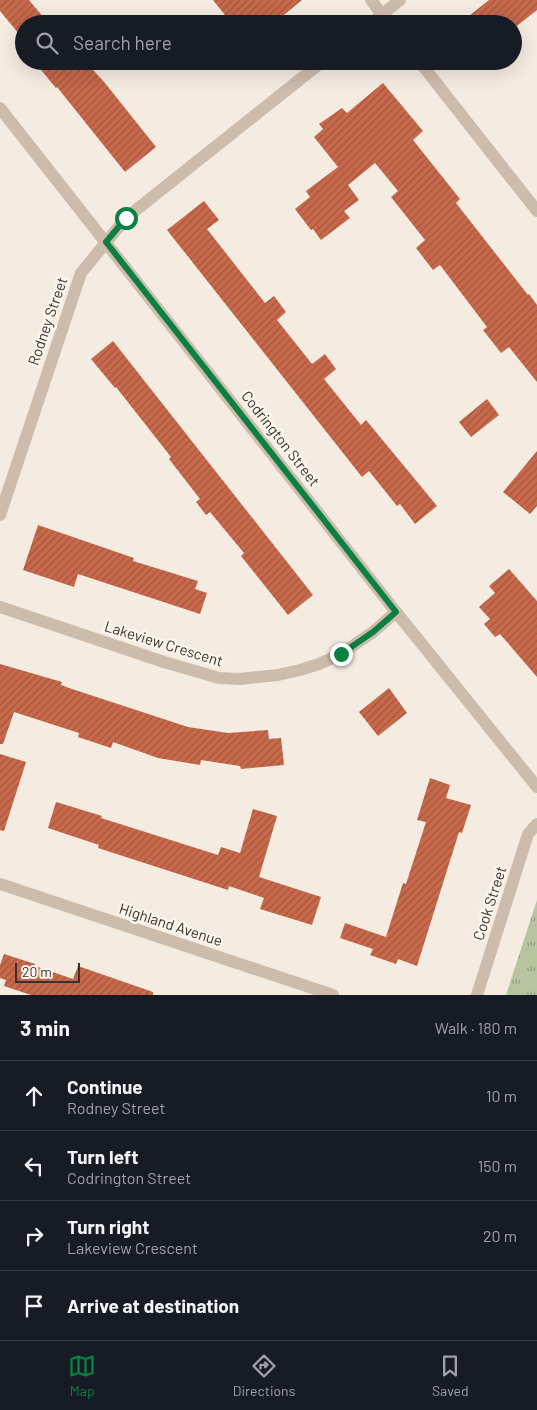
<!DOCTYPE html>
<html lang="en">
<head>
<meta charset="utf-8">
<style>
	body { margin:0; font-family:Barlow,sans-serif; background:#20242c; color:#f1f3f6 }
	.scale { position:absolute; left:15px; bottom:12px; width:65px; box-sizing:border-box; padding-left:5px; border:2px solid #3b302b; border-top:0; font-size:14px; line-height:18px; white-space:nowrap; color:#3b302b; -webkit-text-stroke:4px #fbf5ee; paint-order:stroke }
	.stop { position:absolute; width:15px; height:15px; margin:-11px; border:4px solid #0b8043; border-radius:50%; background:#fff }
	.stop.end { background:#0b8043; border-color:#fff; box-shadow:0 1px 5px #0008 }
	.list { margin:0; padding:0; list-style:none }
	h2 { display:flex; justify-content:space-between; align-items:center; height:65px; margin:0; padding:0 20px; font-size:21px }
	h2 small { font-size:16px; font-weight:400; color:#9ea1a6 }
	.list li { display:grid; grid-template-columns:32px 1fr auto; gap:15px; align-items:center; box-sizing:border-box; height:70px; padding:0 20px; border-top:1px solid #363941 }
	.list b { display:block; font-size:19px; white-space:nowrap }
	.list p { margin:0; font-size:16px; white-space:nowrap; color:#9ea1a6 }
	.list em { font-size:16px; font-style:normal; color:#9ea1a6 }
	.icon { flex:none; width:28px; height:28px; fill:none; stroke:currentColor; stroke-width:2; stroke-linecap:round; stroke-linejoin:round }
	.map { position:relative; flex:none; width:537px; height:995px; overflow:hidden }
	.search { position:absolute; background:#171b24; box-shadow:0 5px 20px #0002; left:15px; right:15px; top:15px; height:55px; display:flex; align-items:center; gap:12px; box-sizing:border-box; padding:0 18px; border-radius:28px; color:#9ea1a6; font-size:19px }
	.sheet { height:345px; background:#171b24 }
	nav { display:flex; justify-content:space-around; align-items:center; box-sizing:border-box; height:70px; border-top:1px solid #363941; background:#171b24; font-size:14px; color:#9ea1a6 }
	nav a { display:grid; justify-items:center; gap:2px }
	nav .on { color:#0b8043 }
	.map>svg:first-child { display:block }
	.park { fill:url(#park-tufts) }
	.building { fill:url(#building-hatch) }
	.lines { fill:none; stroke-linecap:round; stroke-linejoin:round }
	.minor { stroke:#cdbbac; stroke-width:12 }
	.route { stroke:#0b8043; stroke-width:6 }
	.labels { text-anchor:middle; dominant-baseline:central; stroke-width:5; stroke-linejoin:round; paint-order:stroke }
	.street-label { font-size:15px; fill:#3b302b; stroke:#fbf5ee }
</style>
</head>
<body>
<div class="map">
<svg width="537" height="995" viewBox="0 0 537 995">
	<defs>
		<pattern id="park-tufts" width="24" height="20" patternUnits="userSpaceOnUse" patternTransform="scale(1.25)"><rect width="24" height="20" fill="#b8c4a0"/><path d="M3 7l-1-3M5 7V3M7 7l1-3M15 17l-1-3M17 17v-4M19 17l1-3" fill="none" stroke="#97a083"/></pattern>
		<pattern id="building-hatch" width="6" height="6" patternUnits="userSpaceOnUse" patternTransform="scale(1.25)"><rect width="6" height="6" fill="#c8694b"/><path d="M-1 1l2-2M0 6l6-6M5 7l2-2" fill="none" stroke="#a4573f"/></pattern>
	</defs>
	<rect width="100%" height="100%" fill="#f4ebe1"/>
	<path class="park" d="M 537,900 L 537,995 L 506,995 Z"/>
	<g class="building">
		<path d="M 0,0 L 29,0 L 49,24 L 24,24 L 24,40 L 0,11 Z"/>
		<path d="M 213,0 L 302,0 L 273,24 L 232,24 Z"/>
		<path d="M 489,0 L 537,0 L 537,10 L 513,29 L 513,24 L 459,24 Z"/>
		<path d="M 51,61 L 85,61 L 105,83 L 156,147 L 125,172 L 57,87 L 56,88 L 41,70 Z"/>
		<path d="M 383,83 L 423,131 L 413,140 L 460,199 L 456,203 L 528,295 L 529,294 L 537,305 L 537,382 L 509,347 L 501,353 L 483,330 L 487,327 L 440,265 L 433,270 L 416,248 L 425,240 L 391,197 L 398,191 L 375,163 L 348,185 L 359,200 L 344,211 L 350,218 L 321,240 L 313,229 L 311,230 L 295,209 L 310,197 L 306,191 L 338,167 L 314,137 L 323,129 L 319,124 L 342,108 L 347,113 Z"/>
		<path d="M 204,201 L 219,220 L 207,229 L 265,303 L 274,296 L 286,312 L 277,320 L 312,364 L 325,354 L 336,369 L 324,379 L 361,425 L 366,420 L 437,506 L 415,524 L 400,504 L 397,506 L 369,471 L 362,477 L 167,230 Z"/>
		<path d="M 113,341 L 313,595 L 288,615 L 241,556 L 244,553 L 210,512 L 206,515 L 196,502 L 200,499 L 169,459 L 171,457 L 116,387 L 115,388 L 91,359 Z"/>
		<path d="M 487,399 L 499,415 L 471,437 L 459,422 Z"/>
		<path d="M 537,451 L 537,506 L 530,514 L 503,492 Z"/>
		<path d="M 38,525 L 134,558 L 133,561 L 198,581 L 195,589 L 207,593 L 200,614 L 78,574 L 74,587 L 23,570 Z"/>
		<path d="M 509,569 L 537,601 L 537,677 L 500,634 L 495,637 L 484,624 L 490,619 L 479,607 L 495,593 L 489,586 Z"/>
		<path d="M 0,664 L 62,682 L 61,685 L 72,689 L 188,727 L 228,733 L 268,730 L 269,739 L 281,738 L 284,765 L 241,769 L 240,766 L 201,760 L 200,765 L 158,758 L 113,742 L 111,748 L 78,737 L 79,733 L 14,712 L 3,744 L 0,744 Z"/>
		<path d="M 389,688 L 407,713 L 378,736 L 359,712 Z"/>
		<path d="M 0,754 L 26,762 L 4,831 L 0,830 Z"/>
		<path d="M 430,778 L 450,785 L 446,798 L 471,805 L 462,833 L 459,832 L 417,966 L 398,959 L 396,964 L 370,955 L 373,949 L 340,938 L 345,923 L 386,937 L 403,883 L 406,884 L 426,822 L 417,820 Z"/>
		<path d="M 56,802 L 102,816 L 101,818 L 218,855 L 221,847 L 240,853 L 253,809 L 277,816 L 259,877 L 321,897 L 312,925 L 260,909 L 264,898 L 229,886 L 228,890 L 98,848 L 99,845 L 48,828 Z"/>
		<path d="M 4,954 L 35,964 L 35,966 L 73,979 L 78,966 L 153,992 L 153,995 L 31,995 L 4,986 L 6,980 L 0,978 L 0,965 Z"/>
	</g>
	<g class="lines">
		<g class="minor">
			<path d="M 371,0 L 389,24"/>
			<path d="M 370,24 L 400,0"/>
			<path d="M 419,61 L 537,211"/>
			<path d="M 0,108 L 396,612 L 537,787"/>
			<path d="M 0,515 L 81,273 L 126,218 L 323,61"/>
			<path d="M 0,607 L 164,662 L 219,678 L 239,679 L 278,675 L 300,670 L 319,664 L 341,654 L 373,632 L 396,612"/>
			<path d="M 0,884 L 333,995"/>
			<path d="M 477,995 L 528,834 L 537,824"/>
		</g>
	</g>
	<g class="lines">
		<path class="route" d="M 126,218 L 106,242 L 396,612 L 373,632 L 341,654"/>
	</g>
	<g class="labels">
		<g class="street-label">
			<text transform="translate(47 321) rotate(-71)">Rodney Street</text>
			<text transform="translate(281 438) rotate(52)">Codrington Street</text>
			<text transform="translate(164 643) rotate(17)">Lakeview Crescent</text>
			<text transform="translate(489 903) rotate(-72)">Cook Street</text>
			<text transform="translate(171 924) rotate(18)">Highland Avenue</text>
		</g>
	</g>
</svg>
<div class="scale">20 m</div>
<div class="stop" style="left:126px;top:218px"></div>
<div class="stop end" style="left:341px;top:654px"></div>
<div class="search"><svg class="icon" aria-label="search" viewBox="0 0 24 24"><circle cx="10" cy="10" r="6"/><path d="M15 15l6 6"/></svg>Search here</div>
</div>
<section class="sheet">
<h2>3 min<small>Walk · 180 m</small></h2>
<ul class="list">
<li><svg class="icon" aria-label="ahead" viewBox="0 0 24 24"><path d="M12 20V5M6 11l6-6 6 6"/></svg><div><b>Continue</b><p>Rodney Street</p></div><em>10 m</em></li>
<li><svg class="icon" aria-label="left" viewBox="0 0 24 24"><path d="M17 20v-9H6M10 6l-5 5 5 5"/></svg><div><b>Turn left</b><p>Codrington Street</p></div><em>150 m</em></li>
<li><svg class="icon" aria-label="right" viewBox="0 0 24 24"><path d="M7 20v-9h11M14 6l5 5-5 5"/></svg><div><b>Turn right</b><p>Lakeview Crescent</p></div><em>20 m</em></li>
<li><svg class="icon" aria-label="arrive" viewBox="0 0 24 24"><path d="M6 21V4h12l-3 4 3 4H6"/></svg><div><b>Arrive at destination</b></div></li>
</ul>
</section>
<nav>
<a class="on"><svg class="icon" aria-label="map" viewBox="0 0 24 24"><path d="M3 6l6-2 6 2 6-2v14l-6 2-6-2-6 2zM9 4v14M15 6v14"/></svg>Map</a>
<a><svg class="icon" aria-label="directions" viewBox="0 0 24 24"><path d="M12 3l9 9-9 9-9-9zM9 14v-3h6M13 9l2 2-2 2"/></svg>Directions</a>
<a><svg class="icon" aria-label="saved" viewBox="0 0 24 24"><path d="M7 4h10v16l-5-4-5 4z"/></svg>Saved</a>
</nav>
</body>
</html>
